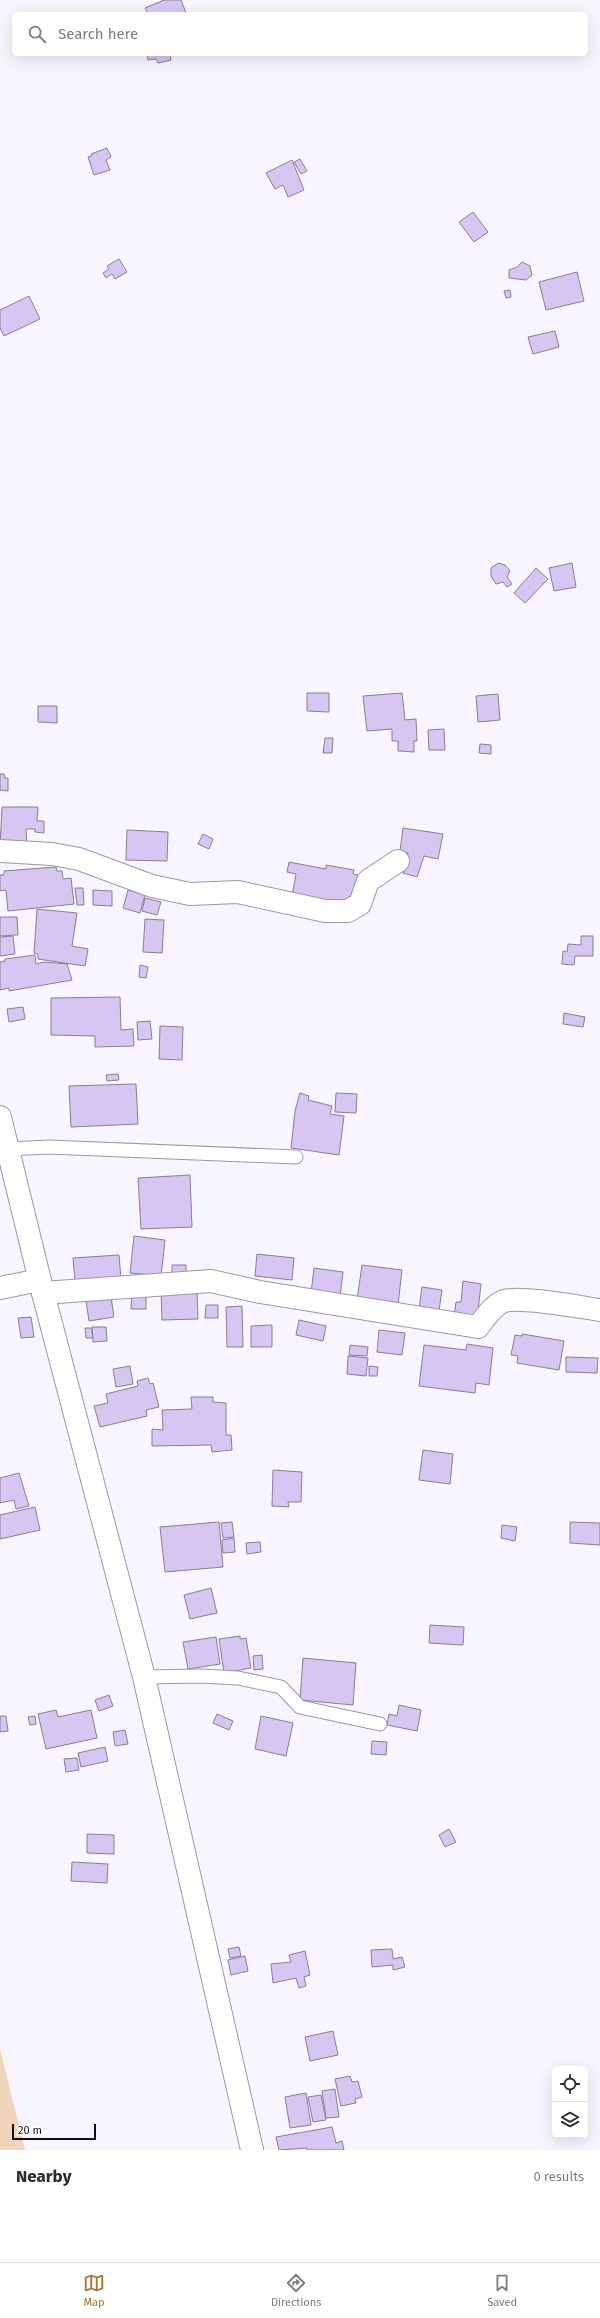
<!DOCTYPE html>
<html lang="en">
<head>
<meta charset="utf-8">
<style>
	body { margin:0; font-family:"Fira Sans",sans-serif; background:#f2f2f3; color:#2b2b33 }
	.controls { position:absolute; right:12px; bottom:12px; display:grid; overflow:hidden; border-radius:6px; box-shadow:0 4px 16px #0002 }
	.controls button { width:36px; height:36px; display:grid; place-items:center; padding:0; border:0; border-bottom:1px solid #e1e1e2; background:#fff; color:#2b2b33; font:20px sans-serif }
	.scale { position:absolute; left:12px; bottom:10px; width:84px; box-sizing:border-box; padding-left:4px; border:2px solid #110e16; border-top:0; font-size:11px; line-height:14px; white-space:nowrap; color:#110e16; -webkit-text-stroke:3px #fff; paint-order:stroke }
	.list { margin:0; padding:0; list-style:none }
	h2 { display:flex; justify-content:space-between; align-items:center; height:52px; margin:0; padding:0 16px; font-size:17px }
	h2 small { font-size:13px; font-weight:400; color:#7c7c81 }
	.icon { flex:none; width:22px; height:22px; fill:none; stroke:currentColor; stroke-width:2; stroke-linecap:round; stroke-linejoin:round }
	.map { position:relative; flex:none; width:600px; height:2150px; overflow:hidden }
	.search { position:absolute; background:#fff; box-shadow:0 4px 16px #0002; left:12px; right:12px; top:12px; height:44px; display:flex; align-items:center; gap:10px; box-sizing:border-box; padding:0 14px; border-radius:6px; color:#7c7c81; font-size:15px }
	.sheet { height:112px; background:#fff }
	nav { display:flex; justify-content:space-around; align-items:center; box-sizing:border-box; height:56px; border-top:1px solid #e1e1e2; background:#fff; font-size:11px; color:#7c7c81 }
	nav a { display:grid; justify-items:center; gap:2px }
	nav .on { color:#aa722f }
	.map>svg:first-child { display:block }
	.green { fill:#f0d5ba }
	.building { fill:#d7c6f2; stroke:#877f95 }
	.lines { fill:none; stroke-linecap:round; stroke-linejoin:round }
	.lane-casing { stroke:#9f96ad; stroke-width:15 }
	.street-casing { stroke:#9f96ad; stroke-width:24 }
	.secondary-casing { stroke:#9f96ad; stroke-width:24 }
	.primary-casing { stroke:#9f96ad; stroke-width:24 }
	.lane { stroke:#fff; stroke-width:13 }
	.street { stroke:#fff; stroke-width:22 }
	.secondary { stroke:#fff; stroke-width:22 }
	.primary { stroke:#fff; stroke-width:22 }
</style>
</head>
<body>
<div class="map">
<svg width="600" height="2150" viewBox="0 0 600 2150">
	<rect width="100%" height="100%" fill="#f8f5ff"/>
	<path class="green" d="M 0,2049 L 25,2150 L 0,2150 Z"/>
	<g class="building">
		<path d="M 164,0 L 181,0 L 186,13 L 148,14 L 145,8 Z"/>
		<path d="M 147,54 L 170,54 L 171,60 L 158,63 L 156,59 L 148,60 Z"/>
		<path d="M 107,148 L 111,157 L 106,160 L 110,170 L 94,175 L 88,157 L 92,156 L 91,154 Z"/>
		<path d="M 300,159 L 307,171 L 301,174 L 294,162 Z"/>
		<path d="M 292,160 L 304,190 L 288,197 L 283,185 L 275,189 L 266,173 Z"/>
		<path d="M 473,212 L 488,232 L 474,242 L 459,222 Z"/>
		<path d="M 119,259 L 127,272 L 115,279 L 112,274 L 106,278 L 103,273 L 109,269 L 107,266 Z"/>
		<path d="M 522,262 L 530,266 L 532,275 L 526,280 L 509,278 L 509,270 L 517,267 Z"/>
		<path d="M 577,272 L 584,301 L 546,310 L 539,282 Z"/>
		<path d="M 510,290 L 511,297 L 506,298 L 504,291 Z"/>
		<path d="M 29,296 L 40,319 L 4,336 L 0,328 L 0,310 Z"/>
		<path d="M 555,331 L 559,347 L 533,354 L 528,337 Z"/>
		<path d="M 498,563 L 505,565 L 510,571 L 507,577 L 512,584 L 507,587 L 503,582 L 496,584 L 491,576 L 491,568 Z"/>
		<path d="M 572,563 L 576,587 L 554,591 L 549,568 Z"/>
		<path d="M 536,568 L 548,579 L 525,603 L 514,593 Z"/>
		<path d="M 307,693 L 329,693 L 329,712 L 307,711 Z"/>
		<path d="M 402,693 L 405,720 L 416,719 L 417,741 L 414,741 L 414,752 L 398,751 L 398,741 L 392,741 L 392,729 L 367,731 L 363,696 Z"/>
		<path d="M 498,694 L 500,720 L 478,722 L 476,696 Z"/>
		<path d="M 38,706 L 57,706 L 57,723 L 38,722 Z"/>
		<path d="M 444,729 L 445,750 L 429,750 L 428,730 Z"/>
		<path d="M 325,738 L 333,738 L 332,753 L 323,753 Z"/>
		<path d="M 480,744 L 491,745 L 491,754 L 479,753 Z"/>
		<path d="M 0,774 L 4,774 L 5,778 L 8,778 L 8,791 L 0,790 Z"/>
		<path d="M 2,807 L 38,807 L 37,821 L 44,821 L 44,833 L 35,832 L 35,829 L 26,829 L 27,846 L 0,847 Z"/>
		<path d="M 403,828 L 443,834 L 438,859 L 424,856 L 417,877 L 403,873 L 408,853 L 400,851 Z"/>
		<path d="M 127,830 L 168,832 L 167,861 L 126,860 Z"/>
		<path d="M 203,834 L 213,839 L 209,849 L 198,844 Z"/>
		<path d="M 289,862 L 326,869 L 326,865 L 354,870 L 353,874 L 362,876 L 358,898 L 350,896 L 348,906 L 292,896 L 296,874 L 287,872 Z"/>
		<path d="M 56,867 L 57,871 L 62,871 L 63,879 L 71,878 L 74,904 L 8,911 L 6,890 L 0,891 L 0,875 L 4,875 L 4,871 Z"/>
		<path d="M 75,888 L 83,888 L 84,905 L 77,905 Z"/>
		<path d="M 93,890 L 112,891 L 112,906 L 93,905 Z"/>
		<path d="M 128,890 L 145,895 L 140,913 L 123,908 Z"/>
		<path d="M 145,898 L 161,902 L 157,915 L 142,911 Z"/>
		<path d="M 37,909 L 77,913 L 72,946 L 88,949 L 85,966 L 38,959 L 38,954 L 34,953 Z"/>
		<path d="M 0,917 L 17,917 L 18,935 L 0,936 Z"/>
		<path d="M 145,919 L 164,920 L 162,953 L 143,952 Z"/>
		<path d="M 13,936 L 15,954 L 0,956 L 0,937 Z"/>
		<path d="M 581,936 L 593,936 L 593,956 L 575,956 L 574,965 L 562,964 L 563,951 L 567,952 L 568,944 L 581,945 Z"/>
		<path d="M 35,955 L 36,964 L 44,962 L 67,964 L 72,980 L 9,991 L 9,988 L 0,990 L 0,962 L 5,961 L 5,959 Z"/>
		<path d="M 140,965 L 148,967 L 146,978 L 139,977 Z"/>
		<path d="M 120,997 L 121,1030 L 133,1029 L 134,1046 L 95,1047 L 95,1036 L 51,1035 L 51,998 Z"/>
		<path d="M 23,1007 L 25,1019 L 9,1022 L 7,1009 Z"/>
		<path d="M 564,1013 L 585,1017 L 583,1027 L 563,1024 Z"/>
		<path d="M 150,1021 L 152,1039 L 138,1040 L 137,1022 Z"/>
		<path d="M 160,1026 L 183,1027 L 182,1060 L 159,1059 Z"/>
		<path d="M 118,1074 L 119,1080 L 107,1081 L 106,1075 Z"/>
		<path d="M 136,1084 L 138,1124 L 71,1127 L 69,1086 Z"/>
		<path d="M 300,1093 L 309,1096 L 308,1100 L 332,1106 L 330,1114 L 344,1116 L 339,1155 L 291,1148 L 295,1111 Z"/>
		<path d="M 336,1093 L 357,1094 L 356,1113 L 335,1112 Z"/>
		<path d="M 190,1175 L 192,1227 L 141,1229 L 138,1178 Z"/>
		<path d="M 134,1236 L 165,1240 L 161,1276 L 130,1273 Z"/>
		<path d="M 257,1254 L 294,1258 L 292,1280 L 255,1276 Z"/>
		<path d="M 119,1255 L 121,1279 L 75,1282 L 73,1258 Z"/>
		<path d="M 172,1265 L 186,1265 L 186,1278 L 172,1277 Z"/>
		<path d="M 362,1265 L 402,1270 L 398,1305 L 357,1300 Z"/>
		<path d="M 314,1268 L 343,1272 L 340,1297 L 311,1293 Z"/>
		<path d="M 463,1281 L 481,1284 L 477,1320 L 454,1317 L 456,1302 L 461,1302 Z"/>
		<path d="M 422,1287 L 442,1290 L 439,1311 L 419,1309 Z"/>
		<path d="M 197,1289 L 198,1319 L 162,1320 L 161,1290 Z"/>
		<path d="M 132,1291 L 146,1292 L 146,1309 L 131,1309 Z"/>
		<path d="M 111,1297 L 114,1317 L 89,1321 L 86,1301 Z"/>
		<path d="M 206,1305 L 218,1305 L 218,1318 L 205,1318 Z"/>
		<path d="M 242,1306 L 243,1347 L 227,1347 L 226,1307 Z"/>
		<path d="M 31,1317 L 34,1337 L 21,1338 L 18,1318 Z"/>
		<path d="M 299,1320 L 326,1326 L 323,1341 L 296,1335 Z"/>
		<path d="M 272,1325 L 272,1347 L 251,1347 L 251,1326 Z"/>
		<path d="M 92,1327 L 106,1327 L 107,1341 L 93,1342 Z"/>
		<path d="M 85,1328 L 91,1328 L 93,1338 L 86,1338 Z"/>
		<path d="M 379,1330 L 405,1333 L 402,1355 L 377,1352 Z"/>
		<path d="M 522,1334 L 564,1341 L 559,1370 L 517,1363 L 518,1356 L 511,1355 L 515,1335 L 522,1336 Z"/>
		<path d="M 467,1344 L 493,1348 L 489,1385 L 476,1383 L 475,1393 L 419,1386 L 424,1345 L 466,1350 Z"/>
		<path d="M 350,1345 L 368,1347 L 367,1356 L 349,1355 Z"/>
		<path d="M 348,1356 L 368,1358 L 366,1376 L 347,1374 Z"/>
		<path d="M 566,1357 L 598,1358 L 597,1373 L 566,1372 Z"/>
		<path d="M 130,1366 L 133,1384 L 116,1387 L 113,1369 Z"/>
		<path d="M 369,1366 L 378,1367 L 377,1376 L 369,1376 Z"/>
		<path d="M 148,1378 L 150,1384 L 153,1383 L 159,1407 L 146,1410 L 147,1416 L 100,1427 L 94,1406 L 108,1403 L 106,1394 L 138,1386 L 137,1381 Z"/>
		<path d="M 191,1397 L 213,1397 L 213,1402 L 226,1403 L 226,1435 L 231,1435 L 232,1450 L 212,1452 L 211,1445 L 152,1446 L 152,1429 L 163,1430 L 162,1410 L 192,1409 Z"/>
		<path d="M 423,1450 L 453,1454 L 450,1484 L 419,1480 Z"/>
		<path d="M 273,1470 L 302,1472 L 301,1502 L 288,1502 L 289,1507 L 272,1506 Z"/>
		<path d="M 19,1473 L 29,1506 L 16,1509 L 14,1500 L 0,1503 L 0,1478 Z"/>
		<path d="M 35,1507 L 40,1530 L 0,1539 L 0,1515 Z"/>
		<path d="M 219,1522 L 223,1567 L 165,1572 L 160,1527 Z"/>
		<path d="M 232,1522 L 234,1537 L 223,1538 L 221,1523 Z"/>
		<path d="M 570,1522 L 600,1523 L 600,1545 L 570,1543 Z"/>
		<path d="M 502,1525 L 517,1527 L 515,1541 L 501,1538 Z"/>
		<path d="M 234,1538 L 235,1552 L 223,1553 L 222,1540 Z"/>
		<path d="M 260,1542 L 261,1552 L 247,1554 L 246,1543 Z"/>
		<path d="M 211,1588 L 217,1613 L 190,1619 L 184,1595 Z"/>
		<path d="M 430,1625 L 464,1627 L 463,1645 L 429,1643 Z"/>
		<path d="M 240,1636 L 240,1639 L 246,1638 L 251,1668 L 224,1673 L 219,1639 Z"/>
		<path d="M 216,1637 L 220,1664 L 188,1669 L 183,1642 Z"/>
		<path d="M 262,1655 L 263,1669 L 254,1670 L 253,1656 Z"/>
		<path d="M 303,1658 L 356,1663 L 353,1705 L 300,1700 Z"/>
		<path d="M 109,1695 L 113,1706 L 99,1711 L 95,1700 Z"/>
		<path d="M 399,1705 L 421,1710 L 417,1731 L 387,1725 L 389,1714 L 397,1716 Z"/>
		<path d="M 56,1710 L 58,1717 L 91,1710 L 97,1738 L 46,1749 L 38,1714 Z"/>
		<path d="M 217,1714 L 233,1721 L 229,1730 L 213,1723 Z"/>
		<path d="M 0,1716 L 6,1716 L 8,1731 L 0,1732 Z"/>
		<path d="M 35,1716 L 36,1724 L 30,1725 L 28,1717 Z"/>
		<path d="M 261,1716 L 293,1723 L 286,1756 L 255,1749 Z"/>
		<path d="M 125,1730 L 128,1744 L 115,1746 L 113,1732 Z"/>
		<path d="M 372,1741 L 387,1742 L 386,1755 L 371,1754 Z"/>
		<path d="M 105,1747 L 108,1761 L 81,1767 L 78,1753 Z"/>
		<path d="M 77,1758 L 79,1770 L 66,1772 L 64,1759 Z"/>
		<path d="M 449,1829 L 456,1842 L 445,1847 L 439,1835 Z"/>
		<path d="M 87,1834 L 114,1835 L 114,1854 L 87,1853 Z"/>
		<path d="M 72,1862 L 108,1864 L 107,1883 L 71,1881 Z"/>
		<path d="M 239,1947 L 241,1956 L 230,1958 L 228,1949 Z"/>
		<path d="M 392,1949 L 393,1959 L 402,1957 L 405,1967 L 393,1970 L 393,1965 L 372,1967 L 371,1950 Z"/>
		<path d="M 305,1951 L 310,1975 L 304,1977 L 306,1986 L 299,1988 L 296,1978 L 273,1983 L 271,1964 L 291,1962 L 289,1955 Z"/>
		<path d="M 245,1956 L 248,1971 L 231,1975 L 228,1960 Z"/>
		<path d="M 333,2031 L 338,2055 L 310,2061 L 305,2037 Z"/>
		<path d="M 350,2076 L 352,2082 L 358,2081 L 362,2097 L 355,2099 L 356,2103 L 341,2106 L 335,2079 Z"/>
		<path d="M 335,2089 L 339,2117 L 326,2118 L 322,2091 Z"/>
		<path d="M 306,2093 L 311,2125 L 290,2128 L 285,2097 Z"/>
		<path d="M 321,2095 L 326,2120 L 313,2122 L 308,2097 Z"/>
		<path d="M 332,2127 L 336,2143 L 342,2141 L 344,2150 L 307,2150 L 307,2148 L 279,2150 L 276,2137 Z"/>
	</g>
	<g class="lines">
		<g class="lane-casing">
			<g id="lane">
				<path d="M 8,1149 L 49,1147 L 296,1157"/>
				<path d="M 144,1677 L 201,1676 L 238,1678 L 281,1687 L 300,1707 L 380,1724"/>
			</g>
		</g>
		<g class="street-casing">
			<g id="street">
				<path d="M 0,851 L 52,854 L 79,859 L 152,886 L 190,894 L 238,892 L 325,911 L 348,911 L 360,904 L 368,881 L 398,861"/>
				<path d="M 43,1293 L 211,1281 L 260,1292 L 478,1327 C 485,1318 493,1305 504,1301 C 521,1296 579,1307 600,1310"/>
			</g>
		</g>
		<g class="secondary-casing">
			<path id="secondary" d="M 0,1288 L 40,1280"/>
		</g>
		<g class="primary-casing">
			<path id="primary" d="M 0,1117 L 43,1293 L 144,1677 L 252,2150"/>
		</g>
		<use href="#lane" class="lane"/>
		<use href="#street" class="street"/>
		<use href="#secondary" class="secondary"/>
		<use href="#primary" class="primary"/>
	</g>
</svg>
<div class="controls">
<button><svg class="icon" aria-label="locate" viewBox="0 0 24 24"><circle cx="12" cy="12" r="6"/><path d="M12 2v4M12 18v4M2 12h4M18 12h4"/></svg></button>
<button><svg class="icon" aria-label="layers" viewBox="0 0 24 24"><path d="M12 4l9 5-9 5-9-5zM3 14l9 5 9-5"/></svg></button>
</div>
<div class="scale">20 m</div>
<div class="search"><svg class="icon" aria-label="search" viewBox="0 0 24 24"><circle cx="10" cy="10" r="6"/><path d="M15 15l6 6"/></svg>Search here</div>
</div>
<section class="sheet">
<h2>Nearby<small>0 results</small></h2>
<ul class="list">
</ul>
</section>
<nav>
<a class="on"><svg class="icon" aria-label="map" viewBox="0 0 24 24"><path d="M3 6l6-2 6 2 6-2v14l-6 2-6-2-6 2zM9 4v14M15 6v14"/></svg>Map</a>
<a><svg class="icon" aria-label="directions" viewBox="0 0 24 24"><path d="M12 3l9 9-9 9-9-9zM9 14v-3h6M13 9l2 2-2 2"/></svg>Directions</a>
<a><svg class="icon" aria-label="saved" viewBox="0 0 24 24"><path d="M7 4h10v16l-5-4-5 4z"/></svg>Saved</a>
</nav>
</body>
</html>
